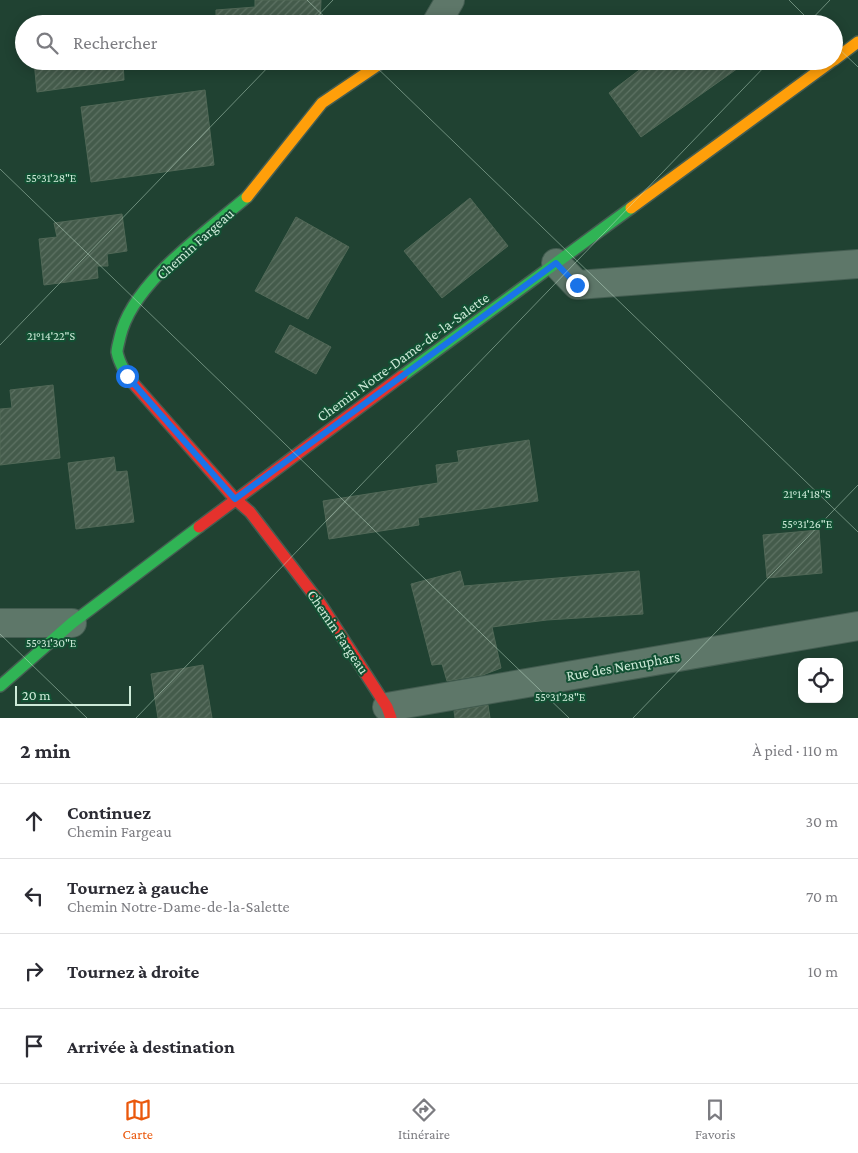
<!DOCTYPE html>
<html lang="fr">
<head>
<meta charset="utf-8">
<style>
	body { margin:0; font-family:"Crimson Pro",serif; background:#f2f2f3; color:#2b2b33 }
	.controls { position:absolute; right:15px; bottom:15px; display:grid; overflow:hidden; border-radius:10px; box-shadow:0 2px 12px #0003 }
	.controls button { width:45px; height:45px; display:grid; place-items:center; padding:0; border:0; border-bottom:1px solid #e1e1e2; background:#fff; color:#2b2b33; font:25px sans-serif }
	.scale { position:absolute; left:15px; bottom:12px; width:116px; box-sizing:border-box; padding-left:5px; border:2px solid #cdead8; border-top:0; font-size:14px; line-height:18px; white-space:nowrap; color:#cdead8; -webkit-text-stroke:4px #125033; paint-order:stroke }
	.stop { position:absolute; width:15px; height:15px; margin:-11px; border:4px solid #1a73e8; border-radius:50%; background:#fff }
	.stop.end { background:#1a73e8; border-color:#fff; box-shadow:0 1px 5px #0008 }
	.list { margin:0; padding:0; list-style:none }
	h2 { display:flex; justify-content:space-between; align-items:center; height:65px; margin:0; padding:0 20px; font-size:21px }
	h2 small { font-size:16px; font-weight:400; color:#7c7c81 }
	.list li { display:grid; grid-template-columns:32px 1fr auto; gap:15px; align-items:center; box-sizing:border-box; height:75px; padding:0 20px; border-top:1px solid #e1e1e2 }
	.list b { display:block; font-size:19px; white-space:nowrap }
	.list p { margin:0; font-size:16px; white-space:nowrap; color:#7c7c81 }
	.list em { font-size:16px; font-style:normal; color:#7c7c81 }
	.icon { flex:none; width:28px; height:28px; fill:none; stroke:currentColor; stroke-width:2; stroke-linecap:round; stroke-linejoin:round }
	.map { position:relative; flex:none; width:858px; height:718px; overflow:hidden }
	.search { position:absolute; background:#fff; box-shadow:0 2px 12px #0003; left:15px; right:15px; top:15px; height:55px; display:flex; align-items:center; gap:12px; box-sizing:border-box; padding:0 18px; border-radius:28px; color:#7c7c81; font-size:19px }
	.sheet { height:365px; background:#fff }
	nav { display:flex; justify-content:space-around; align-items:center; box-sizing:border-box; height:70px; border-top:1px solid #e1e1e2; background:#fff; font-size:14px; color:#7c7c81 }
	nav a { display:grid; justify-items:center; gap:2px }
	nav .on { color:#ea580c }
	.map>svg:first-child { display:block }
	.building { fill:url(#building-hatch); stroke:#516857 }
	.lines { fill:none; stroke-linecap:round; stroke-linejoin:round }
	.street-casing { stroke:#445d51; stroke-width:30 }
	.fast-casing { stroke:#445d51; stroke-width:14 }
	.slow-casing { stroke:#445d51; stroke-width:14 }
	.jam-casing { stroke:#445d51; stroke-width:14 }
	.street { stroke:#5e7769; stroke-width:28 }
	.fast { stroke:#30b455; stroke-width:11 }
	.slow { stroke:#ff9f0a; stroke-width:11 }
	.jam { stroke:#e5322d; stroke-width:11 }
	.route { stroke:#1a73e8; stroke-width:6 }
	.ticks { fill:none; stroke:#cdead8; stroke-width:1; stroke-opacity:0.45 }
	.labels { text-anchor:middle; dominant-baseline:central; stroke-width:4; stroke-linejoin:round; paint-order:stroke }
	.street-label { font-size:15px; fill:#cdead8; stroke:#125033 }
	.ticks-label { font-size:12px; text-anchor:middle; fill:#cdead8; stroke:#125033; stroke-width:4; stroke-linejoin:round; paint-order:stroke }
</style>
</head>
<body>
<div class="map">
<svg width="858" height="718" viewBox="0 0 858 718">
	<defs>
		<pattern id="building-hatch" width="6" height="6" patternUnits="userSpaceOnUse" patternTransform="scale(1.25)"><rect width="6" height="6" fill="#445b4b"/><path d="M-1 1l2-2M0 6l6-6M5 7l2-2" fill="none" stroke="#5e7364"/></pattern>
	</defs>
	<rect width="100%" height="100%" fill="#204232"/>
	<g class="building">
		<path d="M 255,0 L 321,0 L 320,24 L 216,24 L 216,10 L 255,7 Z"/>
		<path d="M 74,18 L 74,24 L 37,24 L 37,22 Z"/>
		<path d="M 34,61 L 123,61 L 124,80 L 37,92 Z"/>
		<path d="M 643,61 L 748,61 L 641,137 L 609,93 L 642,68 Z"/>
		<path d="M 205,90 L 214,165 L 91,182 L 81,107 Z"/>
		<path d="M 470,198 L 508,246 L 442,298 L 404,251 Z"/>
		<path d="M 122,214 L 127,251 L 107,254 L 108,266 L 97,266 L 98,278 L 44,285 L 39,239 L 57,237 L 54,223 Z"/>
		<path d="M 296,217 L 349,247 L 308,319 L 255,291 Z"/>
		<path d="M 290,325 L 331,347 L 316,374 L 275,352 Z"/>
		<path d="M 53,385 L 60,458 L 0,465 L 0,409 L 12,408 L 10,390 Z"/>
		<path d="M 529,440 L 538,501 L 418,518 L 419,525 L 329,539 L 323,501 L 438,483 L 436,465 L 459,462 L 457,451 Z"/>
		<path d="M 114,457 L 116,472 L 127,471 L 134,522 L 76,529 L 68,463 Z"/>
		<path d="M 819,530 L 822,573 L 767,578 L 763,535 Z"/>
		<path d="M 460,571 L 464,586 L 639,571 L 643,614 L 547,620 L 492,627 L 501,668 L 483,675 L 447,681 L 442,664 L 432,665 L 411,584 Z"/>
		<path d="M 203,665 L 212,718 L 158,718 L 151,674 Z"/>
		<path d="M 488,705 L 490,718 L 455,718 L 454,711 Z"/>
	</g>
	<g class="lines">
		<g class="street-casing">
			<g id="street">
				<path d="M 436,24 L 450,0"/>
				<path d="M 556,263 L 577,285 L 858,264"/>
				<path d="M 0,623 L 72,623"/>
				<path d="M 387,707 L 858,626"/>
			</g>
		</g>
		<g class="fast-casing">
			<g id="fast">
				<path d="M 402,376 L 631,208"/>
				<path d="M 133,383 C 127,376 119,363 117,352 C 117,348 119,342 120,337 C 132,283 206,232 247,197"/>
				<path d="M 0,686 L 72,623 L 199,527"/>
			</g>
		</g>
		<g class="slow-casing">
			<g id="slow">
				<path d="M 834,60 L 858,42"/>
				<path d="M 247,197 L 322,103 L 384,61"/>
				<path d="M 631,208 L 832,61"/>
			</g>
		</g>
		<g class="jam-casing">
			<g id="jam">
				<path d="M 133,383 L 235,499 L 250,512 L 320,603 L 387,707 L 391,718"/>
				<path d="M 199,527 L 402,376"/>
			</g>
		</g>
		<use href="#street" class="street"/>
		<use href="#fast" class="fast"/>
		<use href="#slow" class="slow"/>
		<use href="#jam" class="jam"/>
	</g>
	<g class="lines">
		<path class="route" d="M 127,376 L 235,499 L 556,263 L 577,285"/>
	</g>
	<path class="ticks" d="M 307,0 L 332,24M 789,0 L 813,24M 310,24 L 333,0M 807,24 L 830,0M 834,44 L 858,67M 370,61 L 858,532M 0,169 L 569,718M 0,345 L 274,61M 0,634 L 87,718M 136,718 L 770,61M 633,718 L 858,485"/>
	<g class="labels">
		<g class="street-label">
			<text transform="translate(195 244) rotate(-42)">Chemin Fargeau</text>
			<text transform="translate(403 357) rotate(-36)">Chemin Notre-Dame-de-la-Salette</text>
			<text transform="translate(338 632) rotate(56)">Chemin Fargeau</text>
			<text transform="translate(623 666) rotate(-10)">Rue des Nenuphars</text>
		</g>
	</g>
	<g class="ticks-label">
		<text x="51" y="182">55°31'28"E</text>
		<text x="51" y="340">21°14'22"S</text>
		<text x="807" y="498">21°14'18"S</text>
		<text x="807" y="528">55°31'26"E</text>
		<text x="51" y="647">55°31'30"E</text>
		<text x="560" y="701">55°31'28"E</text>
	</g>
</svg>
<div class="controls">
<button><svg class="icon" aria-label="locate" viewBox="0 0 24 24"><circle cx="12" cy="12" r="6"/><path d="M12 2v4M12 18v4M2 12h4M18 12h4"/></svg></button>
</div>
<div class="scale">20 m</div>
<div class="stop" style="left:127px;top:376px"></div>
<div class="stop end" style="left:577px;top:285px"></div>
<div class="search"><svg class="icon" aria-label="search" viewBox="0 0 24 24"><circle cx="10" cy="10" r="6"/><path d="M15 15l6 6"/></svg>Rechercher</div>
</div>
<section class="sheet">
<h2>2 min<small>À pied · 110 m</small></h2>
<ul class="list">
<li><svg class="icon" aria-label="ahead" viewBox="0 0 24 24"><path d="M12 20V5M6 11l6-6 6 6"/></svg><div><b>Continuez</b><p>Chemin Fargeau</p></div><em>30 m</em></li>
<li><svg class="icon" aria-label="left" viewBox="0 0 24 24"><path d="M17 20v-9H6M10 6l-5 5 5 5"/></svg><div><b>Tournez à gauche</b><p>Chemin Notre-Dame-de-la-Salette</p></div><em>70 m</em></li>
<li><svg class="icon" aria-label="right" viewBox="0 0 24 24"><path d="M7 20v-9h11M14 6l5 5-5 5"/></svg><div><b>Tournez à droite</b></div><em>10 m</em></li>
<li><svg class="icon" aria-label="arrive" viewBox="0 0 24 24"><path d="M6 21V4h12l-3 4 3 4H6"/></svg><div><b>Arrivée à destination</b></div></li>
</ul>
</section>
<nav>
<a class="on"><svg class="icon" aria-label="map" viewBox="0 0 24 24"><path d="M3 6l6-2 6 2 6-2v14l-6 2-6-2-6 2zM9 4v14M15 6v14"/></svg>Carte</a>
<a><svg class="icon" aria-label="directions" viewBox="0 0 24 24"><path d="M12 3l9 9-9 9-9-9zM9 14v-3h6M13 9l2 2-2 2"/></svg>Itinéraire</a>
<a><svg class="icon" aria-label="saved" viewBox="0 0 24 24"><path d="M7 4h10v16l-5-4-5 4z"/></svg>Favoris</a>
</nav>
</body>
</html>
